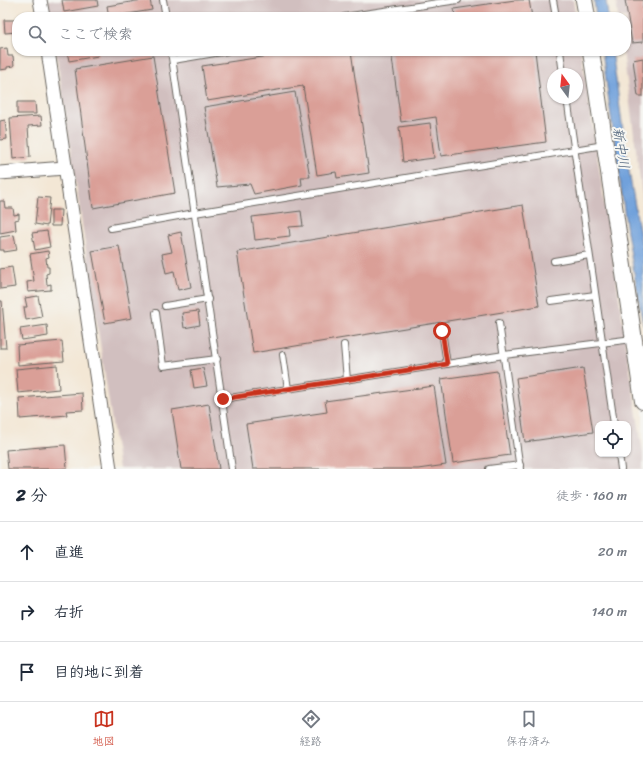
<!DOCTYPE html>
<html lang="ja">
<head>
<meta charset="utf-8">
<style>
	body { margin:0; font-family:Sriracha,"Klee One",sans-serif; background:#f6f6f7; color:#1f2937 }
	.controls { position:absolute; right:12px; bottom:12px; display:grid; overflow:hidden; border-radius:8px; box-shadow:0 1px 3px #0004 }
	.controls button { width:36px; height:36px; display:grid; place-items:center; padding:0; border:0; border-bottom:1px solid #e0e1e3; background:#fff; color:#1f2937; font:20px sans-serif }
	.compass { position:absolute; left:547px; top:68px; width:36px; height:36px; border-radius:50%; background:#fff; box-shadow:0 1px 3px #0004; rotate:345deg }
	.stop { position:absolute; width:12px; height:12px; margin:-9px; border:3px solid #c8321e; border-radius:50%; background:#fff }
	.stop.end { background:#c8321e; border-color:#fff; box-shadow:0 1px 4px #0008 }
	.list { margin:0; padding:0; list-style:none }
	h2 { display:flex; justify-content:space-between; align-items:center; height:52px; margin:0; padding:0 16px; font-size:17px }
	h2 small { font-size:13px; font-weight:400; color:#747a83 }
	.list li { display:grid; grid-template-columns:26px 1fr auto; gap:12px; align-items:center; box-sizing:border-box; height:60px; padding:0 16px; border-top:1px solid #e0e1e3 }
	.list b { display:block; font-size:15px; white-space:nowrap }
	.list em { font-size:13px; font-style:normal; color:#747a83 }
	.icon { flex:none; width:22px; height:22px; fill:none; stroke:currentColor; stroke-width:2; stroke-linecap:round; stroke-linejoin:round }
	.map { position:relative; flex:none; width:643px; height:469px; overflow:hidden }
	.search { position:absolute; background:#fff; box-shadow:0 1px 3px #0004; left:12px; right:12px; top:12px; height:44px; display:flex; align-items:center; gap:10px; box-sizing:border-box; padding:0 14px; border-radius:16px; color:#747a83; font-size:15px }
	.sheet { height:232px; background:#fff }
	nav { display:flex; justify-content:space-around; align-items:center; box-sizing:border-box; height:56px; border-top:1px solid #e0e1e3; background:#fff; font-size:11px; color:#747a83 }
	nav a { display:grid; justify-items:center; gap:2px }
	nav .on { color:#c8321e }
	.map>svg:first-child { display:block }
	.industrial { fill:#d1bfbf; fill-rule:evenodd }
	.water { fill:#71a1db; stroke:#465e7c }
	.building { fill:#da9f97 }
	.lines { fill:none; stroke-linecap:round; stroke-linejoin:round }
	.service-casing { stroke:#67635d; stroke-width:8 }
	.minor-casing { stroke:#67635d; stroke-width:15 }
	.tertiary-casing { stroke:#67635d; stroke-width:18 }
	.service { stroke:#fff; stroke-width:6 }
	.minor { stroke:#fff; stroke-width:13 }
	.tertiary { stroke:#fff; stroke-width:16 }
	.route { stroke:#c8321e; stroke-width:5 }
	.labels { text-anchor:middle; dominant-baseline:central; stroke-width:4; stroke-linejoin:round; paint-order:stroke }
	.water-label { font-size:14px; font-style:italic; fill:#425872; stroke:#f6f6f2 }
</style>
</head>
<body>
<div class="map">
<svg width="643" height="469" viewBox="0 0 643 469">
	<rect width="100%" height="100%" fill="#f6f6f2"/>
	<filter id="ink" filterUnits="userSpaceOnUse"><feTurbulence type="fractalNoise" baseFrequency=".025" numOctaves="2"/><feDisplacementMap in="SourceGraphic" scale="8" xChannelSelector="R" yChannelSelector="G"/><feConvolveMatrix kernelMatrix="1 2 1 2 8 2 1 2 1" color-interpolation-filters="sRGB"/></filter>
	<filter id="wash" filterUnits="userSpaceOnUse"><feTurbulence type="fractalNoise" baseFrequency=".012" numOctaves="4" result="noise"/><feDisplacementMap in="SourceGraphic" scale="16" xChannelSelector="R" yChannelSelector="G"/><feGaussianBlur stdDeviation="0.9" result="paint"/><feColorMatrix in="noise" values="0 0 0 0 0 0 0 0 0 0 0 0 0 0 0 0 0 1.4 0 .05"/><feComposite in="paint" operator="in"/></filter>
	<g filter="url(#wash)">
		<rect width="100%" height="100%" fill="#f3e7d5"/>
		<g class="industrial">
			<path d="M 48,0 L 573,0 L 576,17 L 50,17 Z"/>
			<path d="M 616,0 L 643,0 L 643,202 L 623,51 L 626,51 L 626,17 L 618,17 Z"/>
			<path d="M 56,51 L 581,51 L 643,454 L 643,469 L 119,469 ZM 553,74 L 577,74 L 577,98 L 553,98 ZM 598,424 L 628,424 L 628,454 L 598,454 Z"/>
		</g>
		<g class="water">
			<path d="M 594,0 L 606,0 L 608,17 L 596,17 Z"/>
			<path d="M 602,51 L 612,51 L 627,159 L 643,253 L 643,325 L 627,232 Z"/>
		</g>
		<g id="blocks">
			<g class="building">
				<path d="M 62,0 L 97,0 L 98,6 L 64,12 Z"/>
				<path d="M 142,0 L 150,0 L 152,10 L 109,17 L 107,6 Z"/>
				<path d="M 515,0 L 529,0 L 532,17 L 455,17 L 454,9 Z"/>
				<path d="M 625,0 L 643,0 L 643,42 L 632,43 Z"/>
				<path d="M 4,20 L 17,20 L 17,32 L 5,33 Z"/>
				<path d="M 7,48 L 8,56 L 13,56 L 14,66 L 7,67 L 7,69 L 0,70 L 0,49 Z"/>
				<path d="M 67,51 L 97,51 L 98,56 L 69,61 Z"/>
				<path d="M 302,51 L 351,51 L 369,173 L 337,178 L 336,172 L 317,175 L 303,86 L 207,101 L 202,66 Z"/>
				<path d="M 391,51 L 535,51 L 546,142 L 441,156 L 436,117 L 401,122 Z"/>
				<path d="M 153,56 L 175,193 L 93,208 L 75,69 Z"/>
				<path d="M 643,58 L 643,96 L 638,96 L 633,60 Z"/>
				<path d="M 295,92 L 310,177 L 301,177 L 302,185 L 254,194 L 250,184 L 217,187 L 204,107 Z"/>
				<path d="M 17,102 L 35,102 L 36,114 L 17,114 Z"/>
				<path d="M 41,116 L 42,125 L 28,126 L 30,157 L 13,159 L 10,118 Z"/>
				<path d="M 5,120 L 7,139 L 0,140 L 0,121 Z"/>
				<path d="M 430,123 L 434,158 L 403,162 L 399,127 Z"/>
				<path d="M 38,197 L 50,198 L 47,226 L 35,224 Z"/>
				<path d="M 0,201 L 4,201 L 5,208 L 13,208 L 14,215 L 19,214 L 19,219 L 15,220 L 16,230 L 0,233 Z"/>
				<path d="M 523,205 L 539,306 L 253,353 L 237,252 Z"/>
				<path d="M 51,210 L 61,210 L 60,226 L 51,226 Z"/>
				<path d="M 301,211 L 303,226 L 289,227 L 290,236 L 255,240 L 252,217 Z"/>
				<path d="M 47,231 L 50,247 L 35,250 L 32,233 Z"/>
				<path d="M 181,232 L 191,287 L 178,290 L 174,271 L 166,273 L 162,254 L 172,252 L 168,235 Z"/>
				<path d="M 14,235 L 17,250 L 4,252 L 4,250 L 0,250 L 0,237 Z"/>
				<path d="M 119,246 L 132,318 L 105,323 L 92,251 Z"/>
				<path d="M 48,251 L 49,257 L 46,258 L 47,267 L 49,267 L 49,273 L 46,274 L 47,285 L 51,284 L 51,290 L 28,292 L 27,282 L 34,281 L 30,254 Z"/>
				<path d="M 12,267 L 15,287 L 0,289 L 0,269 Z"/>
				<path d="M 38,296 L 42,317 L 26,320 L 24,307 L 27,307 L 25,298 Z"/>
				<path d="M 0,301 L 2,301 L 6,348 L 0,348 Z"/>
				<path d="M 198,311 L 200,325 L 184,328 L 182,313 Z"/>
				<path d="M 47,325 L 48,336 L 22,340 L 20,329 Z"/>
				<path d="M 62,341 L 64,361 L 18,365 L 17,345 Z"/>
				<path d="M 57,365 L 59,389 L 18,393 L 16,369 Z"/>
				<path d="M 203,368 L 207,386 L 194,388 L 191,370 Z"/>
				<path d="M 583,368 L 593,432 L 525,442 L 516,378 Z"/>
				<path d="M 497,371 L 510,455 L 453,463 L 441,379 Z"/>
				<path d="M 434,386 L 446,465 L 418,469 L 253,469 L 246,424 L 327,412 L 325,401 Z"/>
				<path d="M 82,393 L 83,410 L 66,411 L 67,415 L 20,419 L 19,398 Z"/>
				<path d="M 209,404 L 219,469 L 181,469 L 172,410 Z"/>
				<path d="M 65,445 L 67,468 L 57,469 L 8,469 L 6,450 Z"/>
			</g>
		</g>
	</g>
	<g filter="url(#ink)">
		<use href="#blocks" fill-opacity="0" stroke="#67635d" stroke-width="1"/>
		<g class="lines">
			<g class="service-casing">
				<g id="service">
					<path d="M 163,0 L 166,17"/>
					<path d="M 553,0 L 556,17"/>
					<path d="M 344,17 L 458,0"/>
					<path d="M 171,51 L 232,469"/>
					<path d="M 560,51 L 563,74"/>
					<path d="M 173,60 L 227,51"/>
					<path d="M 567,98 L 614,424"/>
					<path d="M 111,228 L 195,213 L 604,145"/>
					<path d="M 554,261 L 589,255"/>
					<path d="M 551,301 L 595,295"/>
					<path d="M 165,306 L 208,299"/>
					<path d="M 156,313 L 163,366 L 217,359"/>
					<path d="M 499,323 L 520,469"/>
					<path d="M 442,331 L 447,364"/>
					<path d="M 344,345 L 347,380"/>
					<path d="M 283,355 L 288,389"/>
					<path d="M 223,399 L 504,355 L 633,339"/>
					<path d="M 619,454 L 621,469"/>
					<path d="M 489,469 L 520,465"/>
				</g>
			</g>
			<g class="minor-casing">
				<g id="minor">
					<path d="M 40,0 L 43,17"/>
					<path d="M 48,51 L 110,469"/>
					<path d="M 0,173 L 65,168"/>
				</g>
			</g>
			<g class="tertiary-casing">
				<g id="tertiary">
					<path d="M 584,0 L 587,17"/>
					<path d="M 591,51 L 643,401"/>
				</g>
			</g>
			<use href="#service" class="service"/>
			<use href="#minor" class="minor"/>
			<use href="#tertiary" class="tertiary"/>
		</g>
	</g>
	<g class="lines" filter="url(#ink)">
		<path class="route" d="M 223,399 L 447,364 L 442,331"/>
	</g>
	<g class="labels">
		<g class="water-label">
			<text transform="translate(621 148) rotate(81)">新中川</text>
		</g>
	</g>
</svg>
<div class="controls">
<button><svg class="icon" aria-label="locate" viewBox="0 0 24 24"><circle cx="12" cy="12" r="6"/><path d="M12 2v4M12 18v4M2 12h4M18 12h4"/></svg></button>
</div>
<svg class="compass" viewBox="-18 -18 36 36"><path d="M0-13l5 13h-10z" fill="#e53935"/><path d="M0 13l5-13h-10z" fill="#747a83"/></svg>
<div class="stop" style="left:442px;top:331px"></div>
<div class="stop end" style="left:223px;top:399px"></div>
<div class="search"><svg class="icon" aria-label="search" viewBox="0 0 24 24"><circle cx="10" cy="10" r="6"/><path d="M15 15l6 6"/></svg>ここで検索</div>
</div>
<section class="sheet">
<h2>2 分<small>徒歩 · 160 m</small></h2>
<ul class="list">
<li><svg class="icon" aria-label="ahead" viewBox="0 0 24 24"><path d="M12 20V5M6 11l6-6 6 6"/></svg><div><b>直進</b></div><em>20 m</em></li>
<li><svg class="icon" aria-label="right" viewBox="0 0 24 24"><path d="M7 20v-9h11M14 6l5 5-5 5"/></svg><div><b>右折</b></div><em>140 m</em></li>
<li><svg class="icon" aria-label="arrive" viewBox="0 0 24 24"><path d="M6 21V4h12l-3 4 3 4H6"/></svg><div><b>目的地に到着</b></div></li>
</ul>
</section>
<nav>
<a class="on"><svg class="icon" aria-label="map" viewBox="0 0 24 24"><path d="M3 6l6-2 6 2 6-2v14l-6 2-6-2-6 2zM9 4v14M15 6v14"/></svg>地図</a>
<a><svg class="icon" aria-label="directions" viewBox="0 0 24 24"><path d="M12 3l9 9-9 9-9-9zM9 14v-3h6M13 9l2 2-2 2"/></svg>経路</a>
<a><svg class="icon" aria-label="saved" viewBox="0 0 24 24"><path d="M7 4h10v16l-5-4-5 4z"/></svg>保存済み</a>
</nav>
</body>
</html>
